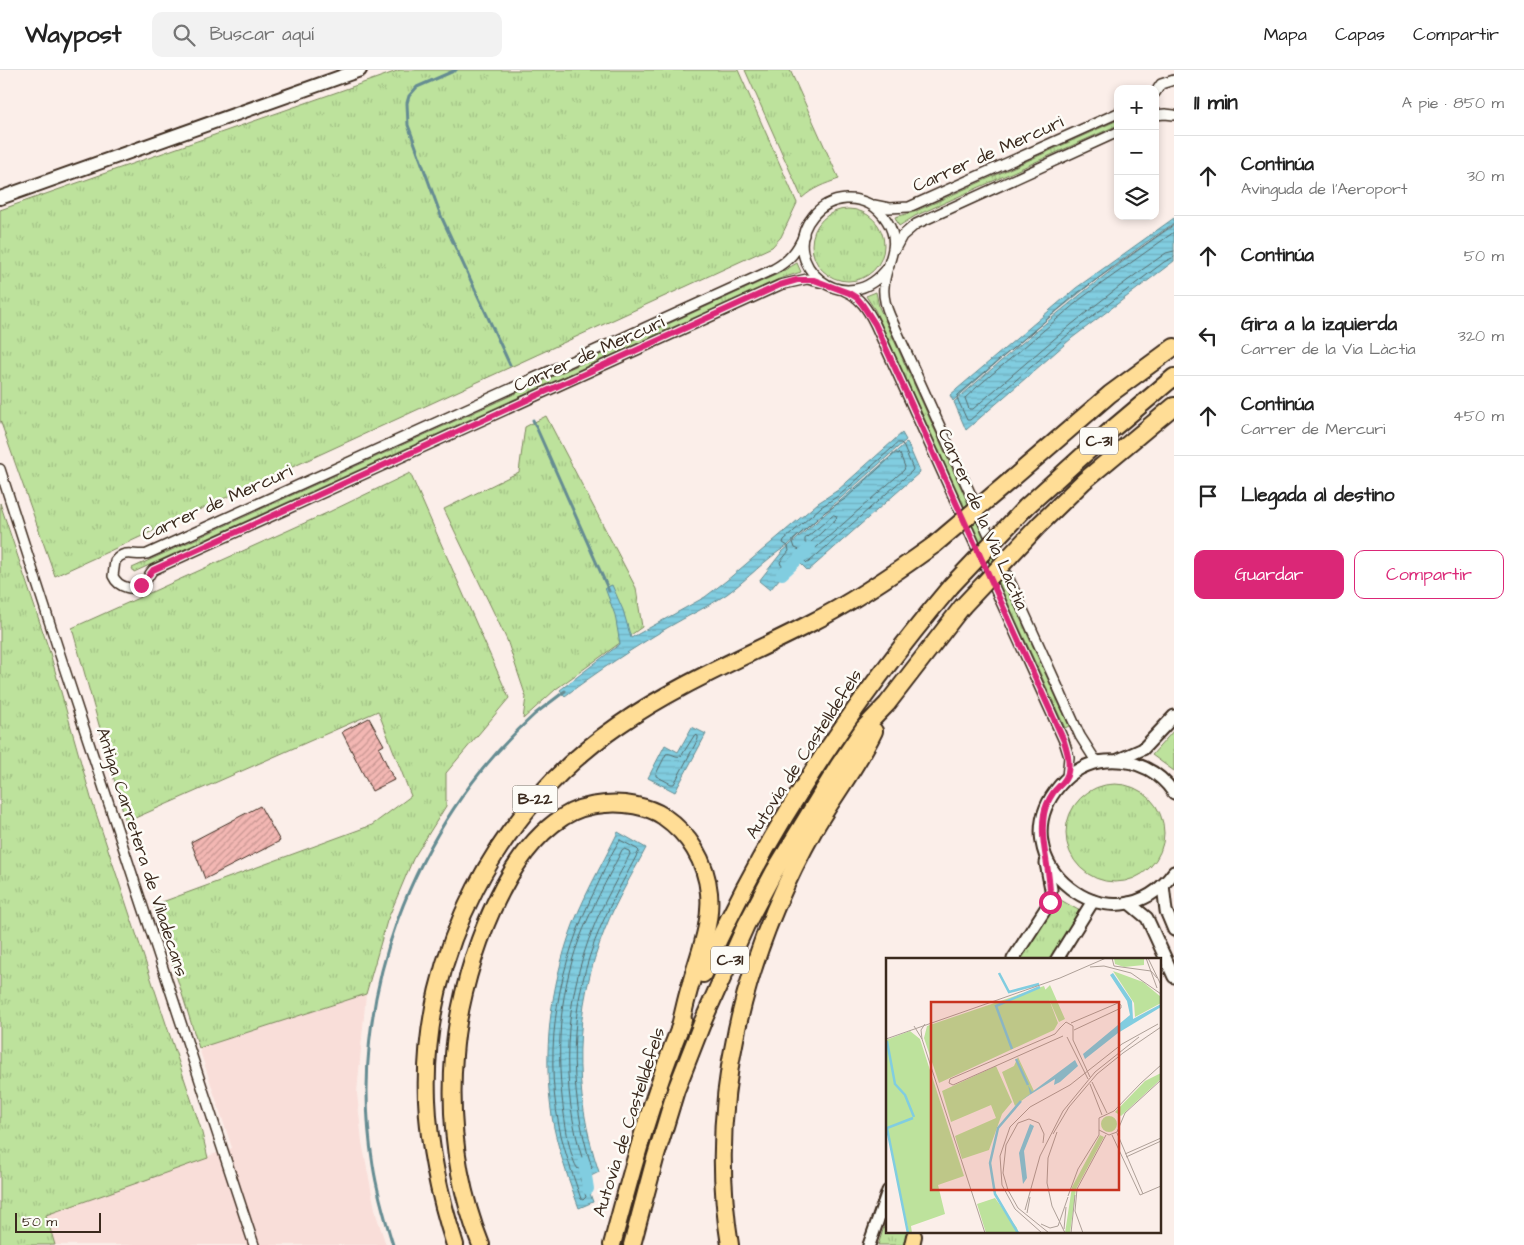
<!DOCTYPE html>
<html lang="es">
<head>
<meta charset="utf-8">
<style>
	body { margin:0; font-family:"Architects Daughter",sans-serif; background:#f2f2f2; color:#222 }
	.controls { position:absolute; right:15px; top:15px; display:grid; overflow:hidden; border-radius:10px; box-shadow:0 2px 8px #0003 }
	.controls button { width:45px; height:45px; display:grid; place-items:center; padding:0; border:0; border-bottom:1px solid #e0e0e0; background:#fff; color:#222; font:25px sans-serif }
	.scale { position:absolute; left:15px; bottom:12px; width:86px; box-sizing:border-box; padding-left:5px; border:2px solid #3b2a1e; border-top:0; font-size:14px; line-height:18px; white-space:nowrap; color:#3b2a1e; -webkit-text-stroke:4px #fdfcf7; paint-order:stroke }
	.stop { position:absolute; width:15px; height:15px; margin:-11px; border:4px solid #db2777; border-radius:50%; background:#fff }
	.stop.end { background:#db2777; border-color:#fff; box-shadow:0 1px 5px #0008 }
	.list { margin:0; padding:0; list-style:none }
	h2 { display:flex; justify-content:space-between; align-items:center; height:65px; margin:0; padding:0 20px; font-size:21px }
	h2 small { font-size:16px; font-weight:400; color:#767676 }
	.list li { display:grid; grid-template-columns:32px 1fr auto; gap:15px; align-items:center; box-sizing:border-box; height:80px; padding:0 20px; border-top:1px solid #e0e0e0 }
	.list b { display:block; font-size:19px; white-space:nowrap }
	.list p { margin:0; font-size:16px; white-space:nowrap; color:#767676 }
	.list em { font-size:16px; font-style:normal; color:#767676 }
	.actions { display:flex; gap:10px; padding:15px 20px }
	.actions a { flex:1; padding:11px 0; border:1px solid #db2777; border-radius:10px; text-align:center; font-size:18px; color:#db2777 }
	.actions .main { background:#db2777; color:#fff }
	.icon { flex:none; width:28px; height:28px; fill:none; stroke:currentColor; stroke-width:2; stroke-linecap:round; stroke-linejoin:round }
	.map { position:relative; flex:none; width:1174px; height:1175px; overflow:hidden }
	header { display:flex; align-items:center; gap:30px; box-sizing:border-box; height:70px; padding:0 25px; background:#fff; border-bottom:1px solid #e0e0e0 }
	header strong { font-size:24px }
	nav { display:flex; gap:28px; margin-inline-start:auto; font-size:18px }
	.search { width:350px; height:45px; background:#f2f2f2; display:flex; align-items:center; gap:12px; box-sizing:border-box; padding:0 18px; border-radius:10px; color:#767676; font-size:19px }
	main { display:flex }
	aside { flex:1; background:#fff }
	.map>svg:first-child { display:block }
	.built { fill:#f9ded9 }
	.grass { fill:url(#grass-tufts); stroke:#7c865d }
	.water { fill:url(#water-rules); stroke:#658c92 }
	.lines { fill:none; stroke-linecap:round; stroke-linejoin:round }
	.shore { stroke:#576b6c; stroke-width:1 }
	.stream { stroke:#658c92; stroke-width:3 }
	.canal { stroke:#81cde0; stroke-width:12 }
	.building { fill:url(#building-hatch); stroke:#3b2a1e }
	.minor-casing { stroke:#3b2a1e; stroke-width:12 }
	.tertiary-casing { stroke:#3b2a1e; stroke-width:15 }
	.secondary-casing { stroke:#3b2a1e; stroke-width:16 }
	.primary-casing { stroke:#3b2a1e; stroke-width:18 }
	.motorway-casing { stroke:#3b2a1e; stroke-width:20 }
	.minor { stroke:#fdfcf7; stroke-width:9 }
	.tertiary { stroke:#fdfcf7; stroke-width:11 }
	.secondary { stroke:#fdfcf7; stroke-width:12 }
	.primary { stroke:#ffdd96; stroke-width:14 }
	.motorway { stroke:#ffdd96; stroke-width:16 }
	.motorway-bridge-casing { stroke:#3b2a1e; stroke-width:20; stroke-linecap:butt }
	.motorway-bridge { stroke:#ffdd96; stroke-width:16 }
	.route { stroke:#db2777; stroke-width:6 }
	.labels { text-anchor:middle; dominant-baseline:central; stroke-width:5; stroke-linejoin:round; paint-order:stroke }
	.shield { fill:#fdfcf7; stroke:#75695f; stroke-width:1 }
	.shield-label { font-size:16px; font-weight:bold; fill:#3b2a1e }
	.street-label { font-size:18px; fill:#3b2a1e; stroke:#fdfcf7 }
	.inset-river { fill:none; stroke:#81cde0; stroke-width:2.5 }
	.inset-road { fill:none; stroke:#aea098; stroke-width:1 }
	.view { fill:#c8321e; fill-opacity:0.15; stroke:#c8321e; stroke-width:2.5 }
	.inset-edge { fill:none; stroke:#3b2a1e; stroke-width:2.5 }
</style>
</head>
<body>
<header>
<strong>Waypost</strong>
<div class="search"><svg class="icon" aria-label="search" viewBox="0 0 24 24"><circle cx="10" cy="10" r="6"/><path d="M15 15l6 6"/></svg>Buscar aquí</div>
<nav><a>Mapa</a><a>Capas</a><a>Compartir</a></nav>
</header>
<main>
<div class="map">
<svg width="1174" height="1175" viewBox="0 0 1174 1175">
	<defs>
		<pattern id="grass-tufts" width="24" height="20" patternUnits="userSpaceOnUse" patternTransform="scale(1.25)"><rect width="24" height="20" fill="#bde29c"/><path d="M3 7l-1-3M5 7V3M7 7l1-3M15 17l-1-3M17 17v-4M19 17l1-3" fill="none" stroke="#a3c286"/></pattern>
		<pattern id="water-rules" width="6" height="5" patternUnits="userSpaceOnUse" patternTransform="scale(1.25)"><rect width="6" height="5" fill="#81cde0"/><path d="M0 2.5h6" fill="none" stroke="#70b0c0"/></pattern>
		<pattern id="building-hatch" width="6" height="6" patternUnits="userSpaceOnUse" patternTransform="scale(1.25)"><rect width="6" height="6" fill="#f3b7b3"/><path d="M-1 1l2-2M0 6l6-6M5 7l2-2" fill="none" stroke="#c69591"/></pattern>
	</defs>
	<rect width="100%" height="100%" fill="#fbeee9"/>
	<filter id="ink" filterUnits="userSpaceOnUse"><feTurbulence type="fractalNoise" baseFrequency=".02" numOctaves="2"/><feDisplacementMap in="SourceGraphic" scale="10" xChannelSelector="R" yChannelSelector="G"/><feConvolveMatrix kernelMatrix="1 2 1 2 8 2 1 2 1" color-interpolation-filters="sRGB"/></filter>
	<g filter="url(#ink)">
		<path class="built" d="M 366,924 L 357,1023 L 362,1072 L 376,1144 L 386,1175 L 45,1175 L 35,1143 L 232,1078 L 199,978 Z"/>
		<g class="grass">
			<path d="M 400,0 L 738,0 L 797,133 L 781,167 L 772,177 L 55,506 L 0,350 L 0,140 Z"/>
			<path d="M 745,0 L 790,0 L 839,109 C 824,114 813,118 802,128 Z"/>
			<path d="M 1118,50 L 1118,55 L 915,146 L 899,156 L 895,147 L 914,142 Z"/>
			<circle cx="848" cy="175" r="36"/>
			<path d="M 797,193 L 801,202 L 779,209 L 134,502 L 132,498 L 778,204 Z"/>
			<path d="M 876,222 L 879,237 L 1069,656 L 1065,658 L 875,240 L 866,226 Z"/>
			<path d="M 546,346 L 636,518 L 642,557 L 556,619 L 523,649 L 526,627 L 507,570 L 444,439 L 519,402 L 525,357 Z"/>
			<path d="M 410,403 L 509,628 L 446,703 L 446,736 L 413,789 L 387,851 L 366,924 L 199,978 L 154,835 L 372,755 L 411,726 L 378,641 L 126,752 L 72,558 L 329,442 Z"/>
			<path d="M 0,433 L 50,583 L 91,728 L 201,1059 L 208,1088 L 46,1145 L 55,1175 L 0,1175 Z"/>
			<path d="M 1174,660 L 1174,701 L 1152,685 Z"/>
			<circle cx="1115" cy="763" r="49"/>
			<path d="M 1059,829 L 1080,841 L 1050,889 L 1020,889 Z"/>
			<path d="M 888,1145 L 888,1161 L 909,1161 L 905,1175 L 878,1175 Z"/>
		</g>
		<g class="water">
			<path d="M 1174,148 L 1174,153 C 1095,206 1024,268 953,331 L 950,325 L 1076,218 Z"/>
			<path d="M 1174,155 L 1174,191 L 1072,268 L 966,360 L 954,332 C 1025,270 1096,208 1174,155 Z"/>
			<path d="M 902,363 L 906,370 L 787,476 C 765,489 748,509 727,524 C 708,537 687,546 667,558 C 632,579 598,601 565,626 L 560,620 L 620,574 L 615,545 L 605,518 L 612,515 L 623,540 L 631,568 L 705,527 L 726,511 L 818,433 L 838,420 Z"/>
			<path d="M 907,372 L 920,402 L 808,501 L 796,489 L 770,520 L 759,511 L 782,482 Z"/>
			<path d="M 692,657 L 706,664 L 675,722 L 648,708 L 665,675 L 678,682 Z"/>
			<path d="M 618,762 L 646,778 C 632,805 616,831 605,859 C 573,938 572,1022 599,1102 L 585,1109 L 593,1132 L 579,1138 C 569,1111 560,1085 554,1058 C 542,995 548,930 568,869 C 580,832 601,797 618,762 Z"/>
		</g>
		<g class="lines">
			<g class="shore">
				<path d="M 1174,154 L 1079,222 L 958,325 L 957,328 L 967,350 L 970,350 L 1069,264 L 1164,192 L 1174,187"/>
				<path d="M 1174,162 L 1083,227 L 977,317 L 965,328 L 969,339 L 973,339 C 1035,285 1097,230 1166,183 L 1174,181"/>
				<path d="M 898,373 L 901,373 L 903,375 L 913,399 L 912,401 L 809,492 L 807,493 C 794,481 794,484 784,496 L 781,495 L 780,492 L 789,481 L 788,476 L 783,473 L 784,470 L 821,437 L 841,424 Z"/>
				<path d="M 896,383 L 900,384 L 905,397 L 904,400 L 809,484 L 795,478 L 793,472 L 793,470 L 825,442 L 845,429 Z"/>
				<path d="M 834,445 L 837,446 L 836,449 L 809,474 L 805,473 L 805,469 Z"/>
				<path d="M 695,665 L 698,666 L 698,669 L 674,714 L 671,714 L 656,706 L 656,704 L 666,684 C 671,682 675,688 681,686 Z"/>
				<path d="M 620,770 L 637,779 L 639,781 C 626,806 612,830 601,856 C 567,934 567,1018 592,1098 L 580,1108 L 586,1127 L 583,1130 L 581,1129 C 573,1105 564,1081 559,1056 C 543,973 559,892 596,818 C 604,802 610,784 620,770 Z"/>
				<path d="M 624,779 L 629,781 L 630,784 C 618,808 604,831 594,856 C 563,931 559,1017 584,1094 L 583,1097 L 578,1099 C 570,1089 566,1057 564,1044 C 556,984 558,927 579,870 C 591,839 607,810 622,780 Z"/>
			</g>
			<g class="stream">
				<path d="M 456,0 L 417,17 L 409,26 L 407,33 L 408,55 L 441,146 L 510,295"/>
				<path d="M 533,350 L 609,521"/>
				<path d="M 393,1175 C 385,1149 377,1122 373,1095 C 346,930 412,755 535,644 C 545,636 555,629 565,621"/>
			</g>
			<g class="canal">
				<path d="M 782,504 L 810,478"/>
				<path d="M 584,1093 L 588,1119"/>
			</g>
		</g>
		<g class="building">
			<path d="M 369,648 L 384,675 L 379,678 L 394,710 L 372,721 L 342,662 Z"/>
			<path d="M 260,736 L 280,771 L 205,809 L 191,772 Z"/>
		</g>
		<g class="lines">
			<g class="minor-casing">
				<g id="minor">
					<path d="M 1155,23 L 1161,14 L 1174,10"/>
					<path d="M 1155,45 L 1165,44 L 1174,45"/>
					<path d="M 874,135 L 889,138 L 909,137 L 1118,43"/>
					<path d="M 804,165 C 797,181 789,191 774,199 L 147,484 C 135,487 125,478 115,491 L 113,506 C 118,517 134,523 144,513 C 148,509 149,504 153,500 L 780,215 L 807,209 L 823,213"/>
					<path d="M 895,179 L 902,166 L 916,154 L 1118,62"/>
					<path d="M 889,196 C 846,255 775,192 813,146 C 821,136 833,130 846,129 C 863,128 878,136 887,151 C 903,177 885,192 884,217 C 883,227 886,237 890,246 L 1080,666 L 1094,688 L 1100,692"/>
					<path d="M 845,221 C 860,227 868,240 875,254 L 1064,671 L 1069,687 L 1067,707"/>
					<path d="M 0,399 L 63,594 L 254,1175"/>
				</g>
			</g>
			<g class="tertiary-casing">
				<g id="tertiary">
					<path d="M 1118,690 L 1143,679 L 1174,646"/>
					<path d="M 1174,723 C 1158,700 1134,689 1106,691 C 1088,692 1071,702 1060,715 C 995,791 1114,885 1174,802"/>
					<path d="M 1163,815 L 1166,841 L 1174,860"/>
					<path d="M 1129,833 L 1147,848 L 1174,907"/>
					<path d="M 1013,889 L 1050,832 L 1051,819 L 1046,793"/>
					<path d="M 1057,889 L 1093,831"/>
					<path d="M 869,1175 L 888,1121"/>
				</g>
			</g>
			<g class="secondary-casing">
				<path id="secondary" d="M 0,128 L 360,0"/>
			</g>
			<g class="primary-casing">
				<path id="primary" d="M 912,1175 L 914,1166"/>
			</g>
			<g class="motorway-casing">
				<g id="motorway">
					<path d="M 1013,408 L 1110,324 L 1174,277"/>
					<path d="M 1026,437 L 1110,361 L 1174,307"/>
					<path d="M 1040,454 L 1084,411 L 1174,336"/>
					<path d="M 703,904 C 715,875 730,847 744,819 C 801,710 872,610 951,516"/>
					<path d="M 455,1175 C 440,1128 429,1080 427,1030 C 421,883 498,738 619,655 C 678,614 745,587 809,554 C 853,532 894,504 934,475"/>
					<path d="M 481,1175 C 457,1115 449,1050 454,985 C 459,912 498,788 563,747 C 575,739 591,735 605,734 C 623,732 648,736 663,746 C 689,764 706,791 709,823 C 712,854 699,884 691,913 C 686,929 683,945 679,960"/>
					<path d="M 612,1175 C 632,1099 653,1023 683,950"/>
					<path d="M 632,1175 L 655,1089 L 676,1020 L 703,951 L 746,855 L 774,802 L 839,695 L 864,658 L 887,634 L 962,537"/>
					<path d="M 730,1175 C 706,1030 744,884 815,758 C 834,725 858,695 874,661"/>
				</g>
			</g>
			<use href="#minor" class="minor"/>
			<use href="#tertiary" class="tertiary"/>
			<use href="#secondary" class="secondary"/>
			<use href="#primary" class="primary"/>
			<use href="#motorway" class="motorway"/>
			<g class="motorway-bridge-casing">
				<g id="motorway-bridge">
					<path d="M 934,475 L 1013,408"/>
					<path d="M 951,516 L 1026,437"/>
					<path d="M 962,537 L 1040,454"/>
				</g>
			</g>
			<use href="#motorway-bridge" class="motorway-bridge"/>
		</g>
	</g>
	<g class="lines" filter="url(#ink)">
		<path class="route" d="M 141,515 L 153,500 L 780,215 L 797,210 L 814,210 L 849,223 L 857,228 L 862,234 L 875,254 L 1064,671 C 1067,681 1070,691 1068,702 C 1067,711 1058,716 1053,723 C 1049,729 1045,738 1044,744 C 1039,774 1052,802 1050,832"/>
	</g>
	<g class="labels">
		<g class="shield">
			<rect x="1080" y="357.5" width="38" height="27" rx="4"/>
			<rect x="512.5" y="715.5" width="45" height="27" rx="4"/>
			<rect x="711" y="876.5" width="38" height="27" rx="4"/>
		</g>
		<g class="shield-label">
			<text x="1099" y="371">C-31</text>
			<text x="535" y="729">B-22</text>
			<text x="730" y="890">C-31</text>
		</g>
		<g class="street-label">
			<text transform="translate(988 84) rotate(-24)">Carrer de Mercuri</text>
			<text transform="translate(589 284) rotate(-24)">Carrer de Mercuri</text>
			<text transform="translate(217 433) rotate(-24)">Carrer de Mercuri</text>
			<text transform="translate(983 449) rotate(66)">Carrer de la Via Làctia</text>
			<text transform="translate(804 684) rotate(-57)">Autovia de Castelldefels</text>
			<text transform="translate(142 782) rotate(72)">Antiga Carretera de Viladecans</text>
			<text transform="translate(629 1052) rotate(-72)">Autovia de Castelldefels</text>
		</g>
	</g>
	<g transform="translate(886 888)">
		<rect width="275" height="275" fill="#fbeee9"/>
		<path d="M 228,0 L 258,0 L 258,7 L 238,9 L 229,6 ZM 227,13 L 257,24 L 275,39 L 275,45 L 249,59 L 248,45 ZM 164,27 L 179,61 L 173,64 L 159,32 ZM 158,28 L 172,65 L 168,72 L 53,125 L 38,80 L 41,68 ZM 24,73 L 34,81 L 78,218 L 52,227 L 59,256 L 25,268 L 26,275 L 23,275 L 0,169 L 0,82 ZM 132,99 L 148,133 L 129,148 L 116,114 L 128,108 ZM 110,108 L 126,144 L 116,156 L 103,192 L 76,201 L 69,178 L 110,160 L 105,147 L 65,164 L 56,133 ZM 275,115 L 275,121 L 235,158 L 229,154 L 259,123 ZM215 166a8 8 0 1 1 16 0a8 8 0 1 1-16 0ZM 214,177 L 218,179 L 190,231 L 184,275 L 179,275 L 186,229 ZM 109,240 L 131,270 L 132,275 L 100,275 L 91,246 Z" fill="#bde29c"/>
		<path d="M 227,15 L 246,43 L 247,61 L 275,46 L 275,49 L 232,75 L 199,101 L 197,96 L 244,57 L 241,43 L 224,17 ZM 189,102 L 192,108 L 174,124 L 168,127 L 169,121 L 134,143 L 144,136 L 142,127 L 146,134 ZM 144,166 L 148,168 L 138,193 L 141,220 L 137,226 L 133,195 Z" fill="#81cde0"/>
		<path class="inset-river" d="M 113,15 L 123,34 L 153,26M 1,83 L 9,126 L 19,137 L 28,159M 126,91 L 110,48 L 154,29M 130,101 L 142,127M 22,275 L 1,170 L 27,160M 132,275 L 109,236 L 104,205 L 112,170 L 135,143"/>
		<path class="inset-road" d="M 226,0 L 228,8 L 265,13 L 271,20M 260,0 L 271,30M 262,0 L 275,27M 204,9 L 218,8 L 245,15 L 275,36M 185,65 L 232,45 L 235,47 L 235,50 L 188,72M 28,68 L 36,81M 174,70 L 169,76 L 64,121 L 63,125 L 67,127 L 177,78M 174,70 L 180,64 L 187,68 L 187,82 L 204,119M 181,79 L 202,121M 0,81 L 174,20 L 220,0M 36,81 L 99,275M 36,81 L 35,72 L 39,66M 206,124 L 221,155M 255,125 L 275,107M 204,126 L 216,157M 213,172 L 223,177 L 231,174 L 239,155 L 275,122M 171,174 L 162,200 L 161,225 L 166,248 L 179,275M 231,175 L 257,236M 167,176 L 183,149 L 211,116 L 237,95 L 275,69M 226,177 L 254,237 L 275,228M 157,185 L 158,176 L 153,165 L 143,161 L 132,165 L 120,187 L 117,215 L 122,232 L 132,250 L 163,275M 239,196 L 275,180M 240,199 L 275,183M 191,231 L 220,177M 191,231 L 189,253 L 197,275M 182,238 L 192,211 L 213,177 L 213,160 L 228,153 L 255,125M 139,252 L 154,198 L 177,153 L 209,114 L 253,79M 141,255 L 144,239M 155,266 L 164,270 L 172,268 L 182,239M 178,271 L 180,249M 156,275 L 129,251 L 116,227 L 114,198 L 124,169 L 144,149 L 184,127 L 236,86 L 272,66M 185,275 L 189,237"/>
		<path class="view" d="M 45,44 L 233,44 L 233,232 L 45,232 Z"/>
		<rect width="275" height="275" class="inset-edge"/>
	</g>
</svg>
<div class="controls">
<button>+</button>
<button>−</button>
<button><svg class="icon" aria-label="layers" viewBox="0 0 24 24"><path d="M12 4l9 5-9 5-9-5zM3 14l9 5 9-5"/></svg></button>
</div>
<div class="scale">50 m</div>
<div class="stop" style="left:1050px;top:832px"></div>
<div class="stop end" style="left:141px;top:515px"></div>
</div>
<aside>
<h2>11 min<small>A pie · 850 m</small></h2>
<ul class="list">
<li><svg class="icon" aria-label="ahead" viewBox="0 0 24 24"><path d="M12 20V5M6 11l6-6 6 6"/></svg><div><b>Continúa</b><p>Avinguda de l'Aeroport</p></div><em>30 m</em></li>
<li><svg class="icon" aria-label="ahead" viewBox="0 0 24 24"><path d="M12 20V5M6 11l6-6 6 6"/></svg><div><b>Continúa</b></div><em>50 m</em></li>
<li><svg class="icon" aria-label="left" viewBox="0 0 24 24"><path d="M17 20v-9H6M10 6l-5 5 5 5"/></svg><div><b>Gira a la izquierda</b><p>Carrer de la Via Làctia</p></div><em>320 m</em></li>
<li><svg class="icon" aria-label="ahead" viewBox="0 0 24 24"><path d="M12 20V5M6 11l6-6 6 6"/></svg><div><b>Continúa</b><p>Carrer de Mercuri</p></div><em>450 m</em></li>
<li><svg class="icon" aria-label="arrive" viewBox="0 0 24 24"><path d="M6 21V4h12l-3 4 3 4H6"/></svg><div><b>Llegada al destino</b></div></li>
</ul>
<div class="actions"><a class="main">Guardar</a><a>Compartir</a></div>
</aside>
</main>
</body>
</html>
